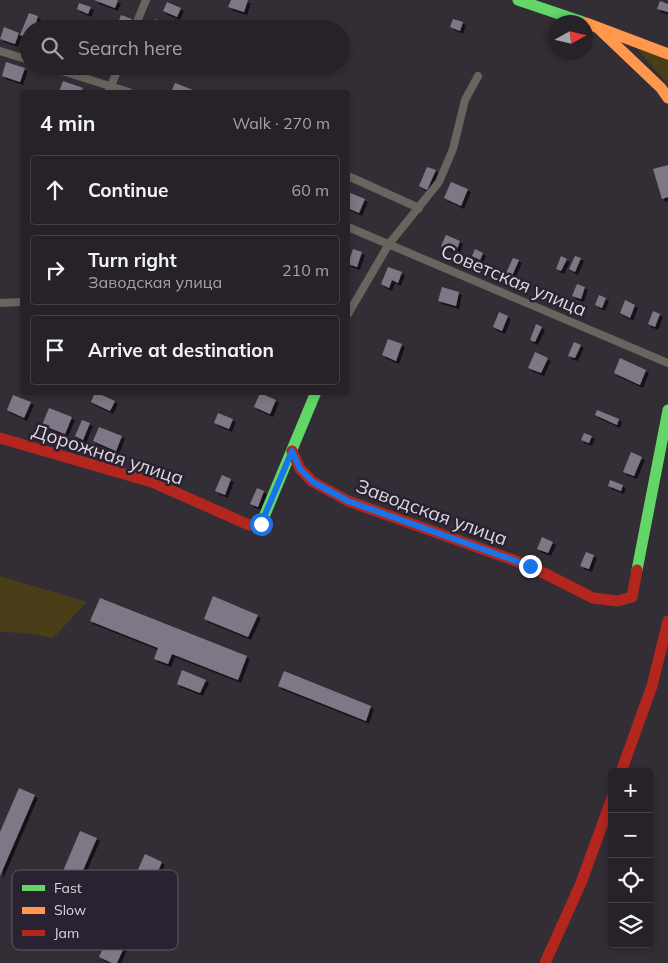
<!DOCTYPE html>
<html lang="en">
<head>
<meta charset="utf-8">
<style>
	body { margin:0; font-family:Mulish,sans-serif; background:#2e2a30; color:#f1f3f6 }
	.controls { position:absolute; right:15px; bottom:15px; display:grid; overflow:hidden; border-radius:5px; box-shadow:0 2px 8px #0003 }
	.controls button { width:45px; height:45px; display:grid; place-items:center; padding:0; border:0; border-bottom:1px solid #423f45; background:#262228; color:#f1f3f6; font:25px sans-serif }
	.compass { position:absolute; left:548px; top:15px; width:45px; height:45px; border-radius:50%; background:#262228; box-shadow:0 2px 8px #0003; rotate:82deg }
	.stop { position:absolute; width:15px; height:15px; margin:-11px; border:4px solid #1a73e8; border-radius:50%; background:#fff }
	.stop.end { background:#1a73e8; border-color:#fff; box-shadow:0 1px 5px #0008 }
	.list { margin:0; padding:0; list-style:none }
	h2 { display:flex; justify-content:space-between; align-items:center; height:65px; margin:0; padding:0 20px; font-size:21px }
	h2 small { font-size:16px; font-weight:400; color:#a4a4a8 }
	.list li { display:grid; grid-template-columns:32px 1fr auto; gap:15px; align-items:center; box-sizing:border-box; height:70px; margin:0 10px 10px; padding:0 10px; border:1px solid #423f45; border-radius:5px }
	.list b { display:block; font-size:19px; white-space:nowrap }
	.list p { margin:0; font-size:16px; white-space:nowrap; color:#a4a4a8 }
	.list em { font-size:16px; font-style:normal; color:#a4a4a8 }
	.icon { flex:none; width:28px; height:28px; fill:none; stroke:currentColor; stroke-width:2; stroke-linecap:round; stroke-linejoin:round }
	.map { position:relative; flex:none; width:668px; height:963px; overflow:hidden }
	.search { position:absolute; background:#262228; box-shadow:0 2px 8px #0003; left:20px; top:20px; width:330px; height:55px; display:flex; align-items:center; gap:12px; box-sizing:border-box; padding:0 18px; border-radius:28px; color:#a4a4a8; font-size:19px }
	.panel { position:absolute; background:#262228; box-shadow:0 2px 8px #0003; left:20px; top:90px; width:330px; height:305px; border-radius:5px }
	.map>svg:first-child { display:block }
	.green { fill:#493e17 }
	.building { fill:#807786; filter:url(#shadow) }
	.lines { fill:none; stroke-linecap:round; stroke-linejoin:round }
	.street { stroke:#69655e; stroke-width:8 }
	.fast { stroke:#63d668; stroke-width:11 }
	.slow { stroke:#ff974d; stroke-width:11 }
	.jam { stroke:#b3261e; stroke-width:11 }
	.route { stroke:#1a73e8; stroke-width:6 }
	.labels { text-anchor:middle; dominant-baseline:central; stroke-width:5; stroke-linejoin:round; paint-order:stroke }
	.street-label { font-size:19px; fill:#ddd7e1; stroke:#2a2230 }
	.key { fill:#2a2230; stroke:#605865; stroke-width:1 }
	.key-label { font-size:14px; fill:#ddd7e1 }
</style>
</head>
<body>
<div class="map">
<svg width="668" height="963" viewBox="0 0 668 963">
	<defs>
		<filter id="shadow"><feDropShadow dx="3" dy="3" stdDeviation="0" flood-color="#0009"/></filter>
	</defs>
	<rect width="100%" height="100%" fill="#332e36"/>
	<g class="green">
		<path d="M 637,49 L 668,59 L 668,84 Z"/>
		<path d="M 0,576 L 87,602 L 53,638 L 27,633 L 0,632 Z"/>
	</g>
	<g class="building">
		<path d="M 94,0 L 118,0 L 115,8 Z"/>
		<path d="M 231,0 L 248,0 L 244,12 L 228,7 Z"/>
		<path d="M 660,1 L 668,4 L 668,12 L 657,9 Z"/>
		<path d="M 167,2 L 181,8 L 177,17 L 163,11 Z"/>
		<path d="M 79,3 L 91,7 L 88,14 L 77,9 Z"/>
		<path d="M 29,13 L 38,16 L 34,29 L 29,29 L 29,38 L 20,35 Z"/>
		<path d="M 121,15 L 132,19 L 128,29 L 117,26 Z"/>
		<path d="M 155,19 L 169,24 L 167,29 L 152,26 Z"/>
		<path d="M 453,19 L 463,22 L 460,31 L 450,27 Z"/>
		<path d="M 4,27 L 19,33 L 15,44 L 0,39 Z"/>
		<path d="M 6,62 L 25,68 L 20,82 L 2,76 Z"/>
		<path d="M 63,81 L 83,88 L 81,92 L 59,92 Z"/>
		<path d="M 175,83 L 193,90 L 192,92 L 171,92 Z"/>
		<path d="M 668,165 L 668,197 L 662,199 L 653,169 Z"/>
		<path d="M 427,167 L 436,170 L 427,190 L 419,186 Z"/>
		<path d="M 451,182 L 468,189 L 461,206 L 444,198 Z"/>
		<path d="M 348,192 L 365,199 L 359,213 L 348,208 Z"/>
		<path d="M 446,235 L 460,241 L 456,252 L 441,246 Z"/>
		<path d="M 353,249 L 362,252 L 357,267 L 348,264 Z"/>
		<path d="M 475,249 L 483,253 L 480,260 L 472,256 Z"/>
		<path d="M 561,256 L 567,259 L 561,271 L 556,269 Z"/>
		<path d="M 575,256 L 581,258 L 575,272 L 569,269 Z"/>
		<path d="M 513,258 L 519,260 L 512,276 L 506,273 Z"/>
		<path d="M 388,267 L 402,272 L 398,283 L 392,280 L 389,288 L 381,284 Z"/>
		<path d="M 577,284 L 585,287 L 581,299 L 572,296 Z"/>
		<path d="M 442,287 L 459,292 L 456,306 L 438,301 Z"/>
		<path d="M 599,295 L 606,298 L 602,308 L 595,305 Z"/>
		<path d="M 625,300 L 635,305 L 630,318 L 620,313 Z"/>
		<path d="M 653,311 L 660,314 L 655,327 L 648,324 Z"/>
		<path d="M 499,312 L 508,316 L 502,331 L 493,327 Z"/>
		<path d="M 536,324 L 542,327 L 535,342 L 530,340 Z"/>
		<path d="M 388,339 L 402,344 L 396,361 L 382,355 Z"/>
		<path d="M 574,342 L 581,345 L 575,358 L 568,356 Z"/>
		<path d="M 535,352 L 548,358 L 541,373 L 528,368 Z"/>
		<path d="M 620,358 L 646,370 L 640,385 L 614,373 Z"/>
		<path d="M 95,392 L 115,401 L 110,411 L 91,402 Z"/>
		<path d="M 260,393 L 276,400 L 270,414 L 254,407 Z"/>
		<path d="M 13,395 L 31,402 L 24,418 L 7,410 Z"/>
		<path d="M 49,408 L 72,417 L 65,434 L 42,425 Z"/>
		<path d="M 597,410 L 619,419 L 617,425 L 595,415 Z"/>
		<path d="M 218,413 L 233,419 L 229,429 L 214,423 Z"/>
		<path d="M 82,420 L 90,423 L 83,440 L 75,436 Z"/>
		<path d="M 99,427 L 122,436 L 116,451 L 93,441 Z"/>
		<path d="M 584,433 L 592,436 L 589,443 L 581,440 Z"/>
		<path d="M 631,452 L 642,457 L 634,476 L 623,472 Z"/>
		<path d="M 222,475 L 231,479 L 225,495 L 215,491 Z"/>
		<path d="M 610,480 L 623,485 L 621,491 L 608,486 Z"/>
		<path d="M 257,488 L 264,491 L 258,507 L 250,504 Z"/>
		<path d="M 542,537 L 553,542 L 548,553 L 537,549 Z"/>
		<path d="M 586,552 L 594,555 L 589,569 L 580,566 Z"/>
		<path d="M 213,596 L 258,615 L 248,637 L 204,619 Z"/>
		<path d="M 100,598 L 247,656 L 238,680 L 172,654 L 168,664 L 154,659 L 158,648 L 90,621 Z"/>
		<path d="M 182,670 L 206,680 L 200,693 L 177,684 Z"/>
		<path d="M 284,671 L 371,706 L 366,721 L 278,686 Z"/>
		<path d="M 19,788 L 35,795 L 0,876 L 0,832 Z"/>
		<path d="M 80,831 L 97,838 L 55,935 L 39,928 Z"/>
		<path d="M 145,854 L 162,862 L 117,963 L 112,963 L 99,957 Z"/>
	</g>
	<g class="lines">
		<g class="street">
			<path d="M 134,29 L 146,0"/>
			<path d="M 0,51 L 29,60"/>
			<path d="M 46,66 L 129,92"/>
			<path d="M 109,91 L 119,66"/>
			<path d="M 348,176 L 419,208"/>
			<path d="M 348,227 L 668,363"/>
			<path d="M 0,303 L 22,302"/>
			<path d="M 348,314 L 389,244 L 439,182 L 453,149 L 465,100 L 478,76"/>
		</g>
		<g class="fast">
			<path d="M 518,0 L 583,22"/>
			<path d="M 256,524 L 261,524 L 316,392"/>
			<path d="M 637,570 L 668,410"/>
		</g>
		<g class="slow">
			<path d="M 586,23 L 668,54"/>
			<path d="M 598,28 L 661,88 L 668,98"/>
		</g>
		<g class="jam">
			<path d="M 0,438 L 152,482 L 249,525 L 256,524"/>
			<path d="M 292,451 L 300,469 L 313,482 L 348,501 L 530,566 L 593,598 L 617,601 L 632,597 L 637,570"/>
			<path d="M 621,772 L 652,686 L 668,621"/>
			<path d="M 545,963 L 581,883 L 612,798"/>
		</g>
	</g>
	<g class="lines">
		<path class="route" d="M 261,524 L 292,451 L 300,469 L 313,482 L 348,501 L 530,566"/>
	</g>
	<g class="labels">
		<g class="street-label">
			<text transform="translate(514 280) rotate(23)">Советская улица</text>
			<text transform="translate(108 454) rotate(18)">Дорожная улица</text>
			<text transform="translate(432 512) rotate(20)">Заводская улица</text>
		</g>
	</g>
	<rect x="12" y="870" width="166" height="80" rx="8" class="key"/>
	<rect x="22" y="885" width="23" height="6" fill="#63d668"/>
	<rect x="22" y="907" width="23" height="7" fill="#ff974d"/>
	<rect x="22" y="930" width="23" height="6" fill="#b3261e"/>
	<g class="key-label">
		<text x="54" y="893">Fast</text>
		<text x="54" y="915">Slow</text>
		<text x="54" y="938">Jam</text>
	</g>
</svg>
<div class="controls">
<button>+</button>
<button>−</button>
<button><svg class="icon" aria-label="locate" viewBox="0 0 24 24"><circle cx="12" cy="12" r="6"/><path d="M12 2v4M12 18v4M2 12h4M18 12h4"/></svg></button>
<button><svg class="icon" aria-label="layers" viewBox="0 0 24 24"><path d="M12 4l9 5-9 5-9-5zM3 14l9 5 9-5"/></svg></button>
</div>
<svg class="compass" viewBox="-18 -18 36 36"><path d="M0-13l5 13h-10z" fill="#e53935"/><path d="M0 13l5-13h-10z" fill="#a4a4a8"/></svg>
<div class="stop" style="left:261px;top:524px"></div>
<div class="stop end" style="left:530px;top:566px"></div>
<div class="search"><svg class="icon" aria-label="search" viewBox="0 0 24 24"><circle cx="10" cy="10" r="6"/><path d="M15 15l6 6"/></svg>Search here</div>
<section class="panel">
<h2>4 min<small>Walk · 270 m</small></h2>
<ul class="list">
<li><svg class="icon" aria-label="ahead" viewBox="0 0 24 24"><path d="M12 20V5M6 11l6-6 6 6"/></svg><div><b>Continue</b></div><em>60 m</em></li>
<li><svg class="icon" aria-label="right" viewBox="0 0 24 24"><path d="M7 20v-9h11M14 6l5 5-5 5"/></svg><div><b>Turn right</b><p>Заводская улица</p></div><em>210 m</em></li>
<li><svg class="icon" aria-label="arrive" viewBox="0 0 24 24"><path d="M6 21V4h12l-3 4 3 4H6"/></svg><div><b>Arrive at destination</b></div></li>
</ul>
</section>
</div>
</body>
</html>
